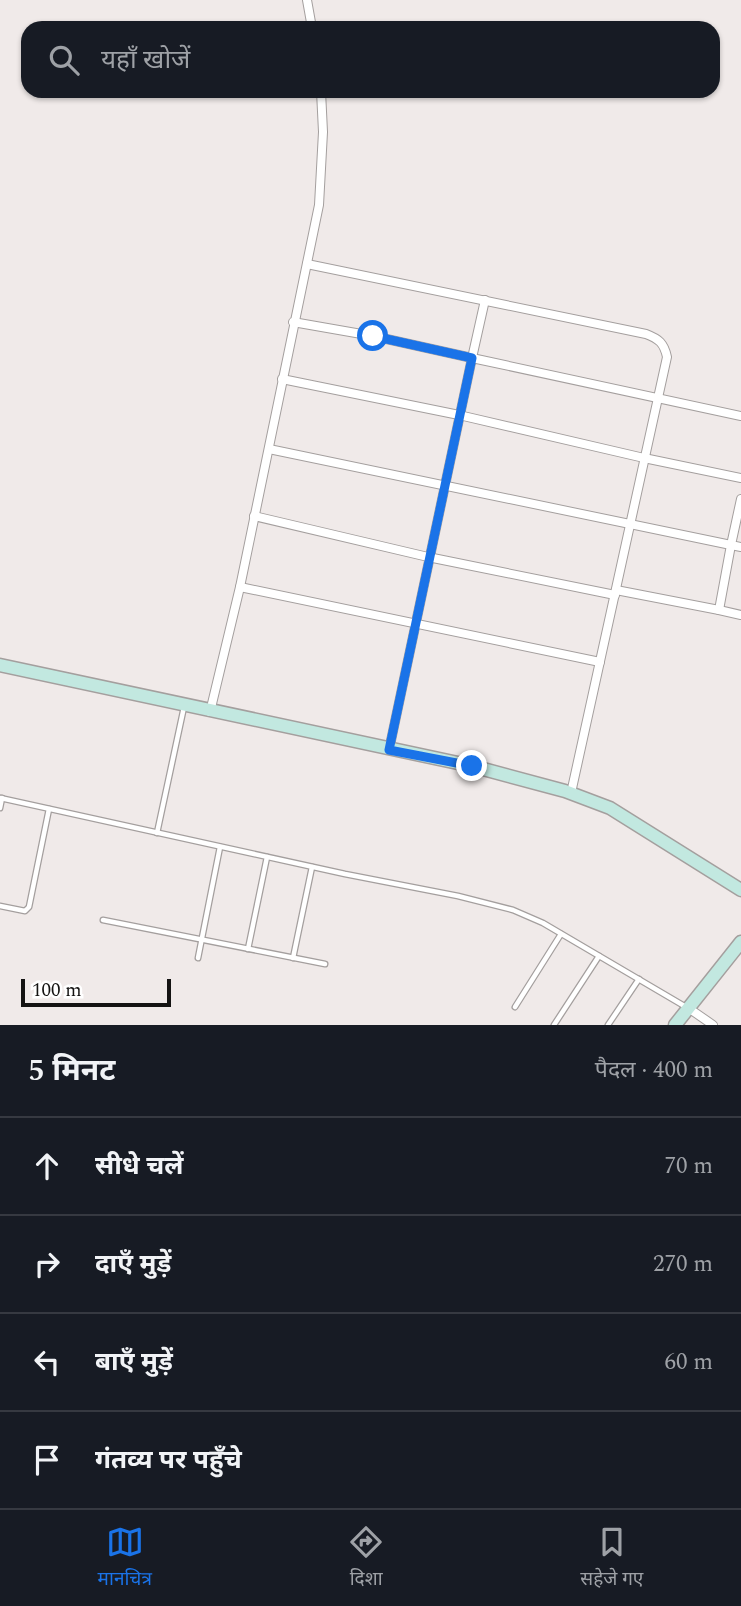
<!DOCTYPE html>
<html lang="hi">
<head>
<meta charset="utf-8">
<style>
	body { margin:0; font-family:Spectral,"Noto Sans Devanagari",serif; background:#242831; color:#f1f3f6 }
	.scale { position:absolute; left:21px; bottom:18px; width:150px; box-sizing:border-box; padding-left:7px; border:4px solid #141312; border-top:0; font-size:19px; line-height:24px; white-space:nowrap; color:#141312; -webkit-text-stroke:5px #fff; paint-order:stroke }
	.stop { position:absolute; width:21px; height:21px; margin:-16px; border:5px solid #1a73e8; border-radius:50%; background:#fff }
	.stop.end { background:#1a73e8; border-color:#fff; box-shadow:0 2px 7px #0008 }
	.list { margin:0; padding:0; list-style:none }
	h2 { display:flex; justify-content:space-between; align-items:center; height:91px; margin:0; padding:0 28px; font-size:30px }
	h2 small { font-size:23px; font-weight:400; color:#9ea1a6 }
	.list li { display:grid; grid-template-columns:46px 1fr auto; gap:21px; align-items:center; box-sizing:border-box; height:98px; padding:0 28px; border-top:2px solid #363941 }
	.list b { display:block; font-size:26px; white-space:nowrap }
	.list em { font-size:23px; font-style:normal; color:#9ea1a6 }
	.icon { flex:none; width:38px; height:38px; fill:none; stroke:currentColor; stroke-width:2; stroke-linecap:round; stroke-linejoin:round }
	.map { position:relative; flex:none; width:741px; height:1025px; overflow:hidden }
	.search { position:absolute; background:#171b24; box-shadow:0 2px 5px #0004; left:21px; right:21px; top:21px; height:77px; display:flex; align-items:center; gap:18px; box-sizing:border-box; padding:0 24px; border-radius:21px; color:#9ea1a6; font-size:26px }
	.sheet { height:483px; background:#171b24 }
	nav { display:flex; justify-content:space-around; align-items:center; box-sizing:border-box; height:98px; border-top:2px solid #363941; background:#171b24; font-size:19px; color:#9ea1a6 }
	nav a { display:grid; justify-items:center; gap:4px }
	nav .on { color:#1a73e8 }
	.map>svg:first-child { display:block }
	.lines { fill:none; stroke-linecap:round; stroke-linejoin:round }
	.lane-casing { stroke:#a49f9e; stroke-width:7 }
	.street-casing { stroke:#a49f9e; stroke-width:10 }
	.secondary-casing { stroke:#a49f9e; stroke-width:15 }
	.lane { stroke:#fff; stroke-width:4.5 }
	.street { stroke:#fff; stroke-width:8 }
	.secondary { stroke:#c2e8e0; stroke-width:12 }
	.route { stroke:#1a73e8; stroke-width:9 }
</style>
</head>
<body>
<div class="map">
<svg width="741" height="1025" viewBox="0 0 741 1025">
	<rect width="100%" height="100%" fill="#f0eae9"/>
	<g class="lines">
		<g class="lane-casing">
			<g id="lane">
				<path d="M 0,798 L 345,874 L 458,896 L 513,910 L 543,923 L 686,1007"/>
				<path d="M 0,808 L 2,798"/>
				<path d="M 157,833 L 184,707"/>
				<path d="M 0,906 L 25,911 L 29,907 L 49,809"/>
				<path d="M 103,920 L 325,964"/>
				<path d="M 248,949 L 267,857"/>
				<path d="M 198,958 L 220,847"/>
				<path d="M 293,958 L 312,867"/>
				<path d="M 515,1007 L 561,934"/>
				<path d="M 554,1025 L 599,956"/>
				<path d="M 608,1025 L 639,979"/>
			</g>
		</g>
		<g class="street-casing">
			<g id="street">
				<path d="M 307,0 L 312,28"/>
				<path d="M 307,264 L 646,334 C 659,339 664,343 667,357 L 571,793"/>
				<path d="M 293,322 L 373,336 L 472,358 L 485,300"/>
				<path d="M 282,379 L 459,415 L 644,458 L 741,478"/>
				<path d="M 269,449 L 731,545 L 719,610 L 616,590"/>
				<path d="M 741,499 L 731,545 L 741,547"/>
				<path d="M 254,516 L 428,557 L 615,595"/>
				<path d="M 240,587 L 600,662"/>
				<path d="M 719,610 L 741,615"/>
				<path d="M 210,712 L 240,587 L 319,205 L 323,132 L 321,91"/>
				<path d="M 389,750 L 472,358 L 741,416"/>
				<path d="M 687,1007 L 713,1025"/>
			</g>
		</g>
		<g class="secondary-casing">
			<g id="secondary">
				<path d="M 0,665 L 472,766 L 565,791 L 610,808 L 741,890"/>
				<path d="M 675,1025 L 741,942"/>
			</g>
		</g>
		<use href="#lane" class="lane"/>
		<use href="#street" class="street"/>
		<use href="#secondary" class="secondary"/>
	</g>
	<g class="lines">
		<path class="route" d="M 373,336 L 472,358 L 389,750 L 472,766"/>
	</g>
</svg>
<div class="scale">100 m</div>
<div class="stop" style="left:373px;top:336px"></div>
<div class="stop end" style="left:472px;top:766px"></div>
<div class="search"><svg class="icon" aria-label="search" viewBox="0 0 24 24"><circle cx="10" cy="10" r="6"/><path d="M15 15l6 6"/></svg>यहाँ खोजें</div>
</div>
<section class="sheet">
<h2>5 मिनट<small>पैदल · 400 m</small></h2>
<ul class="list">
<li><svg class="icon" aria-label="ahead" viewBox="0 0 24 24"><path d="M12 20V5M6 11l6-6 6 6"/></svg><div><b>सीधे चलें</b></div><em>70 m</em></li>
<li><svg class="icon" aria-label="right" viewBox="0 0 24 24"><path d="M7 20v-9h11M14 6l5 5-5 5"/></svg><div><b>दाएँ मुड़ें</b></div><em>270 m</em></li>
<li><svg class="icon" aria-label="left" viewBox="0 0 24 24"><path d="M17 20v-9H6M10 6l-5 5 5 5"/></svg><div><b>बाएँ मुड़ें</b></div><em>60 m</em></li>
<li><svg class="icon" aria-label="arrive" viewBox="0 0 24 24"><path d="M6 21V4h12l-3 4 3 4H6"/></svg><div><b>गंतव्य पर पहुँचे</b></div></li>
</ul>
</section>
<nav>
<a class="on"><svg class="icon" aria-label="map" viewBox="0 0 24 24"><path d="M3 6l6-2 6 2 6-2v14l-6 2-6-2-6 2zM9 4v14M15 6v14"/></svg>मानचित्र</a>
<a><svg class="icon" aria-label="directions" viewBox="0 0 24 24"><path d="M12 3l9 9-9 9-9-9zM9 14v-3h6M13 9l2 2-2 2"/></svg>दिशा</a>
<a><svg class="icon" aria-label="saved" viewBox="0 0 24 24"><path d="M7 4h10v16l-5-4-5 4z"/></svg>सहेजे गए</a>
</nav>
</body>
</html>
